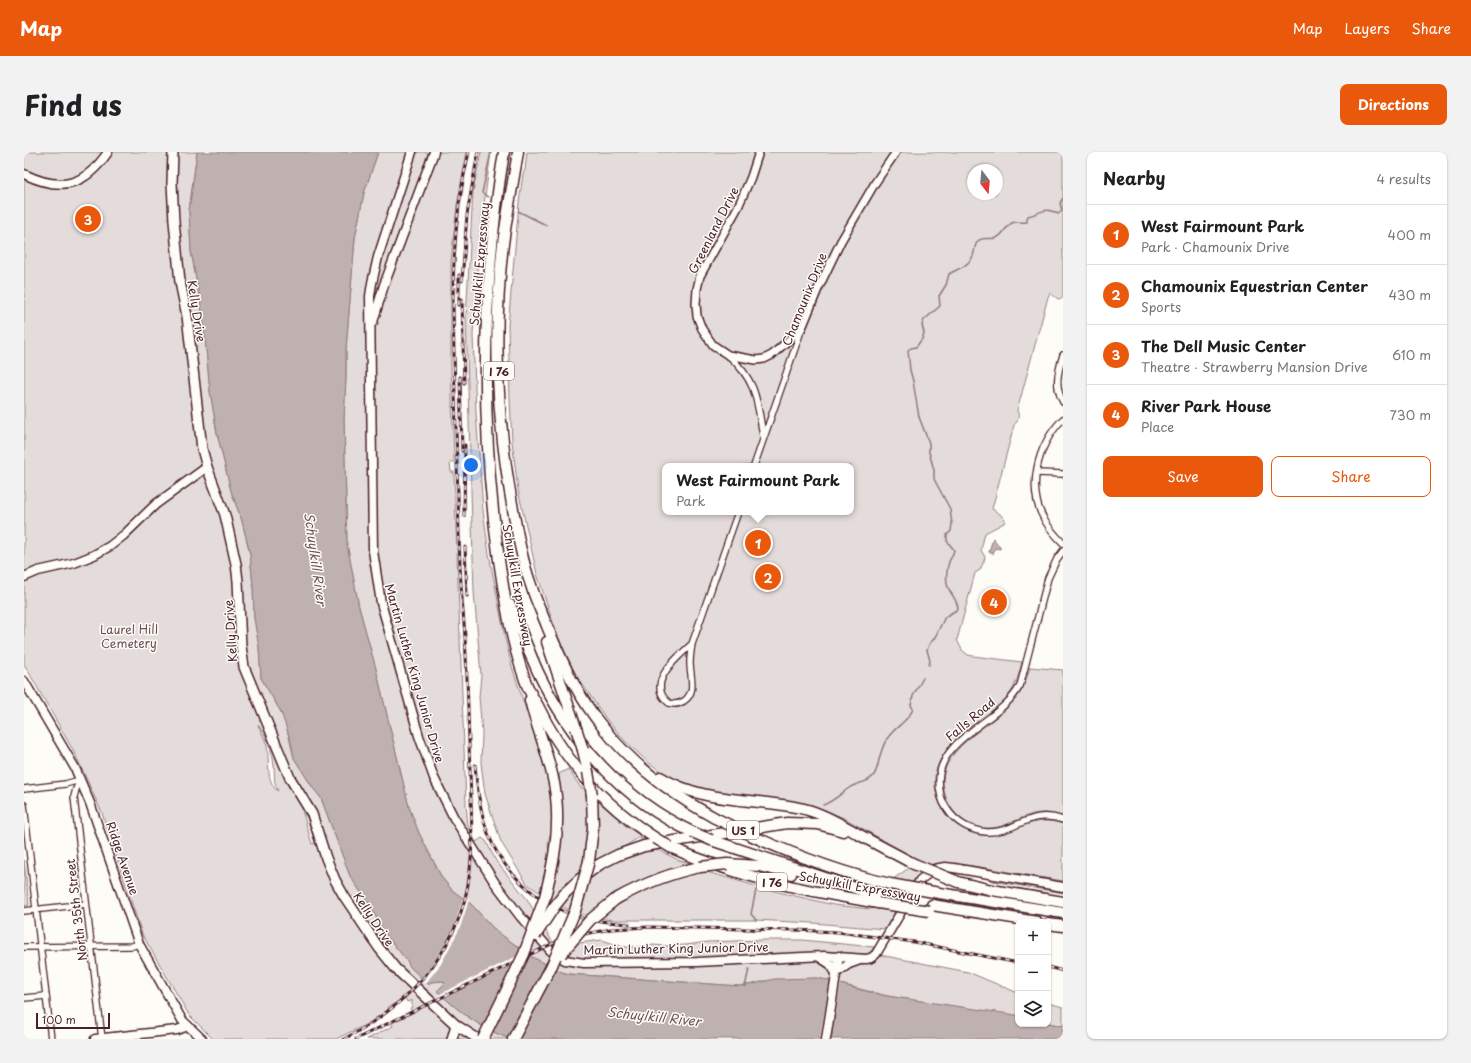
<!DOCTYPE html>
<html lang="en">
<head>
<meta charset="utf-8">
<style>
	body { margin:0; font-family:"Playpen Sans",sans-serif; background:#f2f2f2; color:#202124 }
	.controls { position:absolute; right:12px; bottom:12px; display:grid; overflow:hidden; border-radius:8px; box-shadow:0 1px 3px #0004 }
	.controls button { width:36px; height:36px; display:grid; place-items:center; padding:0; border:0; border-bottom:1px solid #e0e0e0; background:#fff; color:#202124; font:20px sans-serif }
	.compass { position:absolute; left:943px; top:12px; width:36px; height:36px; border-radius:50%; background:#fff; box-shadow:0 1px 3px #0004; rotate:164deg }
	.scale { position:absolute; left:12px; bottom:10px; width:74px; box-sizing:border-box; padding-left:4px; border:2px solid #4a1f2b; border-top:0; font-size:11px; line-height:14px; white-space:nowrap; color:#4a1f2b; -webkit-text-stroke:3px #fdfcf7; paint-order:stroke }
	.you { position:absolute; left:447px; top:313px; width:14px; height:14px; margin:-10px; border:3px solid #fff; border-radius:50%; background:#1a73e8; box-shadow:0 0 0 6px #1a73e833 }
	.badge { display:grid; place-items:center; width:26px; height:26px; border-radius:50%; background:#ea580c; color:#fff; font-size:13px; font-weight:700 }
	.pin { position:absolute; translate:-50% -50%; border:2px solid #fff; box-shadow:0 1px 4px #0006 }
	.popup { position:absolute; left:638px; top:311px; width:192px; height:52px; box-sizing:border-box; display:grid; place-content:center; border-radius:8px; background:#fff; filter:drop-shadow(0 1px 3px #0005); font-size:13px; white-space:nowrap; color:#757577 }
	.popup b { font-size:15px; color:#202124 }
	.popup::after { content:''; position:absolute; left:50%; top:100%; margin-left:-8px; border:8px solid transparent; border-top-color:#fff }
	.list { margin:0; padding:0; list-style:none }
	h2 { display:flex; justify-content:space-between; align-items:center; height:52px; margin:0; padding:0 16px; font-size:17px }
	h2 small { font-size:13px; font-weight:400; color:#757577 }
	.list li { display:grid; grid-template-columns:26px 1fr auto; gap:12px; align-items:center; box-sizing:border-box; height:60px; padding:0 16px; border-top:1px solid #e0e0e0 }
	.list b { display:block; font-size:15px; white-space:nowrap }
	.list p { margin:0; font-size:13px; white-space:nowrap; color:#757577 }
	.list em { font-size:13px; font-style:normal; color:#757577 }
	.actions { display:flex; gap:8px; padding:12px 16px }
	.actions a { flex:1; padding:9px 0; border:1px solid #ea580c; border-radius:8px; text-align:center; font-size:14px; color:#ea580c }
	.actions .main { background:#ea580c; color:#fff }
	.icon { flex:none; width:22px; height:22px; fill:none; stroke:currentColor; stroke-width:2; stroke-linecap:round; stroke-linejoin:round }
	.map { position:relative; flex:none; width:1039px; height:887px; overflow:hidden; border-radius:8px }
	header { display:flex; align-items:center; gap:24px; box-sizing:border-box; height:56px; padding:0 20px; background:#ea580c; color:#fff }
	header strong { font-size:19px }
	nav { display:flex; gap:22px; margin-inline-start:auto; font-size:14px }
	.intro { display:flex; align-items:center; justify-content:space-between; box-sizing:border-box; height:96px; padding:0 24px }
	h1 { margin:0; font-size:28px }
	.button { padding:10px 18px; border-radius:8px; background:#ea580c; color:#fff; font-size:14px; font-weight:700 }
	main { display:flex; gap:24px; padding:0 24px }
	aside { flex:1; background:#fff; border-radius:8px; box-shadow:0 1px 3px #0004 }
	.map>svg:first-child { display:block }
	.green { fill:#e3dcda; stroke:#967e82; fill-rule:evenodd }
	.water { fill:#c0b1b1; stroke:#91777b }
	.pier { fill:#fdfcf7 }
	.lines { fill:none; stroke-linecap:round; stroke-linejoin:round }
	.stream { stroke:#91777b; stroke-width:1.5 }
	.minor-casing { stroke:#4a1f2b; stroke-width:8 }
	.tertiary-casing { stroke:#4a1f2b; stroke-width:10 }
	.secondary-casing { stroke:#4a1f2b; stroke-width:11 }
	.primary-casing { stroke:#4a1f2b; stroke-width:12 }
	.motorway-casing { stroke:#4a1f2b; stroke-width:13 }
	.minor { stroke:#fdfcf7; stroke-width:5.5 }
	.tertiary { stroke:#fdfcf7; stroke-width:7 }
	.secondary { stroke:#fdfcf7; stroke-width:8 }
	.primary { stroke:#fdfcf7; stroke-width:9 }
	.motorway { stroke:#fdfcf7; stroke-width:10 }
	.rail-casing { stroke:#4a1f2b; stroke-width:3 }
	.rail { stroke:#fdfcf7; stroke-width:1.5; stroke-dasharray:4.5; stroke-linecap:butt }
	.motorway-bridge-casing { stroke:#4a1f2b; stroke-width:13; stroke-linecap:butt }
	.motorway-bridge { stroke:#fdfcf7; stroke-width:10 }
	.labels { text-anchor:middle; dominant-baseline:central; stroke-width:3; stroke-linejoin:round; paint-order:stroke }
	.shield { fill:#fdfcf7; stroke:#806168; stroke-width:1 }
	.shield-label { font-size:11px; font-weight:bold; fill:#4a1f2b }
	.street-label { font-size:12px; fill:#4a1f2b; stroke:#fdfcf7 }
	.park-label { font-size:12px; fill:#704e57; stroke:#fdfcf7 }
	.water-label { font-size:13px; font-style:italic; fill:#73525a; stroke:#fdfcf7 }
</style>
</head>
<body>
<header>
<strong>Map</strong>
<nav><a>Map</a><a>Layers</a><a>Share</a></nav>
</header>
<div class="intro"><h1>Find us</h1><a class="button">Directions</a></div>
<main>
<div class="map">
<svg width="1039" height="887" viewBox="0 0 1039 887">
	<rect width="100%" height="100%" fill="#fdfcf7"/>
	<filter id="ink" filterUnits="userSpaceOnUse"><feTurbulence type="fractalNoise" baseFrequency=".025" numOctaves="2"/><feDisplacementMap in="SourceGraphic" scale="8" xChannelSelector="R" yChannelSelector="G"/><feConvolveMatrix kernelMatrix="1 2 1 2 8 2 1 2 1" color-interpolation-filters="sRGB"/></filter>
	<g filter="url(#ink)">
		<g class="green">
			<path d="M 0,0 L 173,0 L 165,59 L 167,99 L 179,165 L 186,239 L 193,281 L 207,339 L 218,369 L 226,402 L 229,434 L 230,466 L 235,495 L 237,526 L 257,560 L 262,573 L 270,606 L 289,636 L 297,646 L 326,724 L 345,752 L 362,783 L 384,810 L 385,814 L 404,832 L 407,830 L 419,829 L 421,831 L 413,839 C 438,862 455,875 486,887 L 343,887 L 369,874 L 367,870 L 388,860 L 386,856 L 388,855 L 388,848 L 383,850 L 381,846 L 364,855 L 365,857 L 347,870 L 312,887 L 189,887 L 165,863 L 118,782 L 78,661 L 59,619 L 49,598 L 0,512 ZM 234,573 C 242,582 249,601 250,614 C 251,626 249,628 254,639 C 241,630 246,608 243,594 C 241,587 237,580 234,573 ZM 278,658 L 283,666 L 291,691 L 288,692 Z"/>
			<path d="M 354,0 L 443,0 L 433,53 L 427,109 L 427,215 L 430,310 L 426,311 L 427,320 L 430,320 L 442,652 L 444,674 L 452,690 L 458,686 L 462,689 L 472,709 L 503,747 L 531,794 L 578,788 L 599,795 L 611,795 L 629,793 L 641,794 L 662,793 L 684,790 L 738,788 L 778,788 L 850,795 L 846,801 L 843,802 L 818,801 L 817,809 C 832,811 846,816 856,803 L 944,820 L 994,841 L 994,864 L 863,844 L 793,826 L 741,829 L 730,832 L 715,834 L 545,822 L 538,820 L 508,805 L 479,784 L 468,775 L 448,753 L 428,738 L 418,726 L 395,681 L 385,655 L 352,517 L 335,455 L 323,392 L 320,268 L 322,225 L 322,197 L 331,86 L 340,41 Z"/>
			<path d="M 457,0 L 467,0 L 455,89 L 449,183 L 452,260 L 459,358 L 465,402 L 481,486 L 488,515 L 521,615 L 525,632 L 528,661 L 528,677 L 524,690 L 525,707 L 531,720 C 542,689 538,655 535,622 L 544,617 L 557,636 L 562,636 L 564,663 L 562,693 L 572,693 L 574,670 L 573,648 L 602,674 L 623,688 L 614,686 L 600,695 L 578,705 L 552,724 L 615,700 L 635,698 L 656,709 L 668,711 L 620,728 L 614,738 L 682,717 L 683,720 L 746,738 L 810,753 L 846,757 L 851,756 L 869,727 L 895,709 L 822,667 L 801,658 L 768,650 L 715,645 L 682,639 L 644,624 L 625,611 L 601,589 L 583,568 L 552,523 L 533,482 L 513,422 L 494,338 L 488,289 L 486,247 L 484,174 L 495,51 L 499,22 L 501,18 L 503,0 L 1039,0 L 1039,146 L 1034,147 L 1026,141 L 1024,145 L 993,259 C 996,263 994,270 990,273 L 968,357 L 976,362 L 981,368 L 980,371 L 961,381 L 957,398 L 961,405 L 960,409 L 956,418 L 951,421 L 933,488 L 938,498 L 944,503 L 949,504 L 998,510 C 995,522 992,534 984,544 C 957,576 894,596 915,650 C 921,665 933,676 948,681 C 983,693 1003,659 1039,672 L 1039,729 L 956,715 L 923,711 L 914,712 L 898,720 L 889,730 L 861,777 L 789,771 L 731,768 L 592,768 L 571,766 L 545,758 L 533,752 L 503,732 L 477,690 L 461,642 L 457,611 L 458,581 L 455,545 L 457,523 L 450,440 L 442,166 L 449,39 ZM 949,18 L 973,18 L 973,42 L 949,42 ZM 641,314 L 827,314 L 827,360 L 641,360 Z"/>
			<path d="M 1006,515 L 1039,518 L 1039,665 C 1001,649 985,685 951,674 C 938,670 928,660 923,648 C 903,601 964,578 989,550 C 999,540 1002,528 1006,515 Z"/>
			<path d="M 0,708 L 5,753 L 0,754 Z"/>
			<path d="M 965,727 L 1039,739 L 1039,741 L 967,729 Z"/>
			<path d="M 1024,851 L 1039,855 L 1039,874 L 1024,871 Z"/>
		</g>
		<g class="water">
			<path d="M 173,0 L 354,0 L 340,41 L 331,86 L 322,197 L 322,225 L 320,268 L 323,392 L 335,455 L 352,517 L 385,655 L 395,681 L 418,726 L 428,738 L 448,753 L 468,775 L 479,784 L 508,805 L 538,820 L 545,822 L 715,834 L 730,832 L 750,827 L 793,826 L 803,828 L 833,837 L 863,844 L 992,863 L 994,864 L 994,872 L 1024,871 L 1039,874 L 1039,887 L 486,887 C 455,875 438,862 413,839 L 421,831 L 419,829 L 407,830 L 404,832 L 385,814 L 384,810 L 362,783 L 345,752 L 326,724 L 297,646 L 289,636 L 270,606 L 267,590 L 257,560 L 237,526 L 235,495 L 230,466 L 229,434 L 226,402 L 218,369 L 207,339 L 193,281 L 186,239 L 179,165 L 167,99 L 165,59 Z"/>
			<path d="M 969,386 L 976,395 L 976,397 L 971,396 L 969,402 L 965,400 Z"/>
		</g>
		<g class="pier">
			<path d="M 440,743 L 445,748 L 436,776 L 417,812 L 401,832 L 396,827 L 410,809 L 421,792 L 430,774 Z"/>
			<path d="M 498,795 L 508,802 L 506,803 L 468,882 L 458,877 L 490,811 L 418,847 L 414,843 L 495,803 Z"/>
			<path d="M 806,827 L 817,830 L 807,887 L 796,887 Z"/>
		</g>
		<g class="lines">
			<g class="stream">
				<path d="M 464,45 L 458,41 L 467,0"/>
				<path d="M 494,59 L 522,73"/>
				<path d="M 905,513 L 906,509 L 903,498 L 906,491 L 910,487 L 921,465 L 934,457 C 934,448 925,441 923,432 C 922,426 923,415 925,410 C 927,405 929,403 930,398 L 923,389 L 923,383 L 927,379 L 928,372 L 926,357 L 910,327 L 910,318 L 905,300 L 905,291 L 895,265 L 889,229 L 886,218 L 884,198 L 887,196 L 892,195 L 898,187 L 900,181 L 898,173 L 900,168 L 916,154 L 915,144 L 922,133 L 925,122 C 933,117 945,114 949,104 C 951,99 950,93 954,89 C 959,84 965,88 972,86 C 979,84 981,75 988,71 C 992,69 998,71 1003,70 L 1003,66 L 1004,64 C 1018,61 1021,54 1034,62 L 1038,59 L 1036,51 L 1039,46"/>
				<path d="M 799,653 C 810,649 816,642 825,636 C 835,629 847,632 852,619 C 856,608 856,597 863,587 C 870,575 884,570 889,557 L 887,553 L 889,544 L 899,526"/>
				<path d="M 732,738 L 727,762 L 732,768"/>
				<path d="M 730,799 L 731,788"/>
				<path d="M 721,835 L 725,817"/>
			</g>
			<g class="minor-casing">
				<g id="minor">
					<path d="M 704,203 C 733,229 733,248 739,284"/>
					<path d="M 1039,203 C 1034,220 1030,234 1039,250"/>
					<path d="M 1039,267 C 1013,293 1002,337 1021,369 C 1026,377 1032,384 1039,391"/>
					<path d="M 730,314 L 778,176"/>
					<path d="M 1013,321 L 1039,322"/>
					<path d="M 1039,399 L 1033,407 L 1024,426 L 996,534 C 976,570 917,584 915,628 C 915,638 917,649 923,657 C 932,671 947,679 963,680 C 993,681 1004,656 1039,668"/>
					<path d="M 668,492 C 654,505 620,531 645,551 C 650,553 655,552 660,549 C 673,540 666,524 666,511 C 666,504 667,498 668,492 L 714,360"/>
					<path d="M 56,628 L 52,637 L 50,645 L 78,887"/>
					<path d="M 0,637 L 41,632 L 56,628"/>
					<path d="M 0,653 L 27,887"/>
					<path d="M 0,759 L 62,752"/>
					<path d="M 0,795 L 108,794 L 115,792"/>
					<path d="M 0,846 L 22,844"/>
				</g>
			</g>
			<g class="tertiary-casing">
				<path id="tertiary" d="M 735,0 L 727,25 L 714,55 L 676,124 L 673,137 L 672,152 L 673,164 L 678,177 L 689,193 L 704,203 L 732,208 L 740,207 L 748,203 L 778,176 L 794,137 L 817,89 L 851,31 L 872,0"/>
			</g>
			<g class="secondary-casing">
				<g id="secondary">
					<path d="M 388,0 L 354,105 L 348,131 L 346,144 L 349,399 L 357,451 L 395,584 L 410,626 L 430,666 L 471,731 L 496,764 L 528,800 L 541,808 L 560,811 L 673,810 L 800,804 L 842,807 L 847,806 L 852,802 L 896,728 L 910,717 L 921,715 L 930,716 L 1039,735"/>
					<path d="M 0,22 C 37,40 61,34 84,0"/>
					<path d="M 349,170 L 360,133 L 410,0"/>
					<path d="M 0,425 L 14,419 L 50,411 L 70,403 L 86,394 L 100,383 L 132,352 L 183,315"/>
					<path d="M 0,529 L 51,616 L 66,651 L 115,792 L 158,868 L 178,887"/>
					<path d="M 795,805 L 806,812 L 812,821"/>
					<path d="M 812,821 L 825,812 L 836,808"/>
					<path d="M 71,887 L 153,878 L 164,874"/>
					<path d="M 802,887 L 815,804"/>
				</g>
			</g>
			<g class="primary-casing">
				<g id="primary">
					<path d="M 149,0 L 148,31 L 150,69 L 156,130 L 163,164 L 178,297 L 183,315 L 201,363 L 212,412 L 214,429 L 217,494 L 220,515 L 266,626 L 288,662 L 302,706 L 311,728 L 320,744 L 355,796 L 372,817 L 432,873 L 454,887"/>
					<path d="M 428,887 L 432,873"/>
				</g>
			</g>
			<g class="motorway-casing">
				<g id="motorway">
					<path d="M 480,0 C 458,134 456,273 475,408 C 481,448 487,489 501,528 C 504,537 509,546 514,554 C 540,609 580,653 631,686"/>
					<path d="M 494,0 C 489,31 483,61 479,92 C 469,178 473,268 488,352 C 493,380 498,409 508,436 C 512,449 518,461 523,474 C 539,513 554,545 581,578 C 611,615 649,643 691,666"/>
					<path d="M 486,453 C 496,475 504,498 514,520 C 547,589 598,647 668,680"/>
					<path d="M 523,490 L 552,576"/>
					<path d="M 506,548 C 512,573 522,597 528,622 C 536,654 534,687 527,719"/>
					<path d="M 559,598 L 564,620"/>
					<path d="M 636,625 C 681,653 735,645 784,658 C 802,663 818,673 834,682 C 852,692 871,702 890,712"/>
					<path d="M 724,682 C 770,703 817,721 866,732"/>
					<path d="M 687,688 L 858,745"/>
					<path d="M 646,695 C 712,725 783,739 854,751"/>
					<path d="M 565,709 L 569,676 L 568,643"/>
					<path d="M 703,712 L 735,714 L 767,722"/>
					<path d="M 934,730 L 968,738 L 1039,750"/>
					<path d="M 542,740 L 556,727 L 576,712 L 594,703 L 620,694 L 763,671 L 794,672 L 819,679"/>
					<path d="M 915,741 L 1039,761"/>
					<path d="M 592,747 C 619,732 646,721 676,715"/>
					<path d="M 908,753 L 1013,770"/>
					<path d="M 1024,772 L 1039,774"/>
					<path d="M 489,887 L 528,813"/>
				</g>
			</g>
			<use href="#minor" class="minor"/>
			<use href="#tertiary" class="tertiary"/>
			<use href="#secondary" class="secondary"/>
			<use href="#primary" class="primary"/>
			<use href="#motorway" class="motorway"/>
			<g class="rail-casing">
				<g id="rail">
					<path d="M 438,129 L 443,63 L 454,0"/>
					<path d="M 438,147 L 440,231"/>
					<path d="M 435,153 L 435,123"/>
					<path d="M 436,225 L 438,299"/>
					<path d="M 440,364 L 441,293"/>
					<path d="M 441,395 L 443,444"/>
					<path d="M 451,613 C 453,637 456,661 465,684 C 481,724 519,755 559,766 C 574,769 590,771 605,772"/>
					<path d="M 1024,815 L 1039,819"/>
					<path d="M 320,887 C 372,860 416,819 436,763 C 453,716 447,666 446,617 C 444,574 444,530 441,486 C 440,468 438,450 437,431 C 435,402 435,373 434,344 C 432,279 430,214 429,150 C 429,99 433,49 445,0"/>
					<path d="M 332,887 L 540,786 L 587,777 L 625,775 L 771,778 L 814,780 L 890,790 L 994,811"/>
				</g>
			</g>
			<use href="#rail" class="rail"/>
			<g class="motorway-bridge-casing">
				<g id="motorway-bridge">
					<path d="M 552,576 L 559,598"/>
					<path d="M 564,620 L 568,643"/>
					<path d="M 691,666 L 724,682"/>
					<path d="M 668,680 L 687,688"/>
					<path d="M 631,686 L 646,695"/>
					<path d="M 890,712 L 934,730"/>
					<path d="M 676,715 L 703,712"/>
					<path d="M 866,732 L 915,741"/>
					<path d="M 854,751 L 905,759"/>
					<path d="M 511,784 L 530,755 L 542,740"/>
					<path d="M 537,802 L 566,768 L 592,747"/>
					<path d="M 528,813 L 551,759 L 565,709"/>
					<path d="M 459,887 L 500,802 L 521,745 L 527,719"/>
				</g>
			</g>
			<use href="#motorway-bridge" class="motorway-bridge"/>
		</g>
	</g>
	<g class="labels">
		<g class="shield">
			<rect x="460" y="210" width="30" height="18" rx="3"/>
			<rect x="703" y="669" width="32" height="18" rx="3"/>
			<rect x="733" y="721" width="30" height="18" rx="3"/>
		</g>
		<g class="shield-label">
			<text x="475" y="219">I 76</text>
			<text x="719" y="678">US 1</text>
			<text x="748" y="730">I 76</text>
		</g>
		<g class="street-label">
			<text transform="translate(689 78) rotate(-63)">Greenland Drive</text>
			<text transform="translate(455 112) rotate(-85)">Schuylkill Expressway</text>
			<text transform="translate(780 147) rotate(-68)">Chamounix Drive</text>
			<text transform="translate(173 159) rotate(81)">Kelly Drive</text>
			<text transform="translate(494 433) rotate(80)">Schuylkill Expressway</text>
			<text transform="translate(206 479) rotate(-94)">Kelly Drive</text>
			<text transform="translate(391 521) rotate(74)">Martin Luther King Junior Drive</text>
			<text transform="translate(946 567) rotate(-40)">Falls Road</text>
			<text transform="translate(99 706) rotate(71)">Ridge Avenue</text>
			<text transform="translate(836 734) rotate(10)">Schuylkill Expressway</text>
			<text transform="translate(52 758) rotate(-97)">North 35th Street</text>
			<text transform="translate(350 767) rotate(56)">Kelly Drive</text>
			<text transform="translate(652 796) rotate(-1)">Martin Luther King Junior Drive</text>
		</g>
		<g class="park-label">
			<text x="105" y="477">Laurel Hill<tspan x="105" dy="14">Cemetery</tspan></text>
		</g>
		<g class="water-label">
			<text transform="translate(292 407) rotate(82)">Schuylkill River</text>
			<text transform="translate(630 864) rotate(6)">Schuylkill River</text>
		</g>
	</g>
</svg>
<div class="controls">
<button>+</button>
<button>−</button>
<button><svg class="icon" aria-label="layers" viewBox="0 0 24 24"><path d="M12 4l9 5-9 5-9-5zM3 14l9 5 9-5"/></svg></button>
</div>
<svg class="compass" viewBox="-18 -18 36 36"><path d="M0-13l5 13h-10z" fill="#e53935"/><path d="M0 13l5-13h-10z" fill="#757577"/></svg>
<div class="scale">100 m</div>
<div class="you"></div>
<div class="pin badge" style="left:734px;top:391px">1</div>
<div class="popup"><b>West Fairmount Park</b>Park</div>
<div class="pin badge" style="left:744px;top:425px">2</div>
<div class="pin badge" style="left:64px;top:67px">3</div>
<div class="pin badge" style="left:970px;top:450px">4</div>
</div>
<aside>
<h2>Nearby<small>4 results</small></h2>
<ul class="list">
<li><span class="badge">1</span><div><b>West Fairmount Park</b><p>Park · Chamounix Drive</p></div><em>400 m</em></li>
<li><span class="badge">2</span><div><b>Chamounix Equestrian Center</b><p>Sports</p></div><em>430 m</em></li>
<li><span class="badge">3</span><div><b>The Dell Music Center</b><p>Theatre · Strawberry Mansion Drive</p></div><em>610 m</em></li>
<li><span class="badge">4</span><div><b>River Park House</b><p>Place</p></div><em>730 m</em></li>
</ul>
<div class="actions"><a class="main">Save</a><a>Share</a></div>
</aside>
</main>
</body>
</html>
